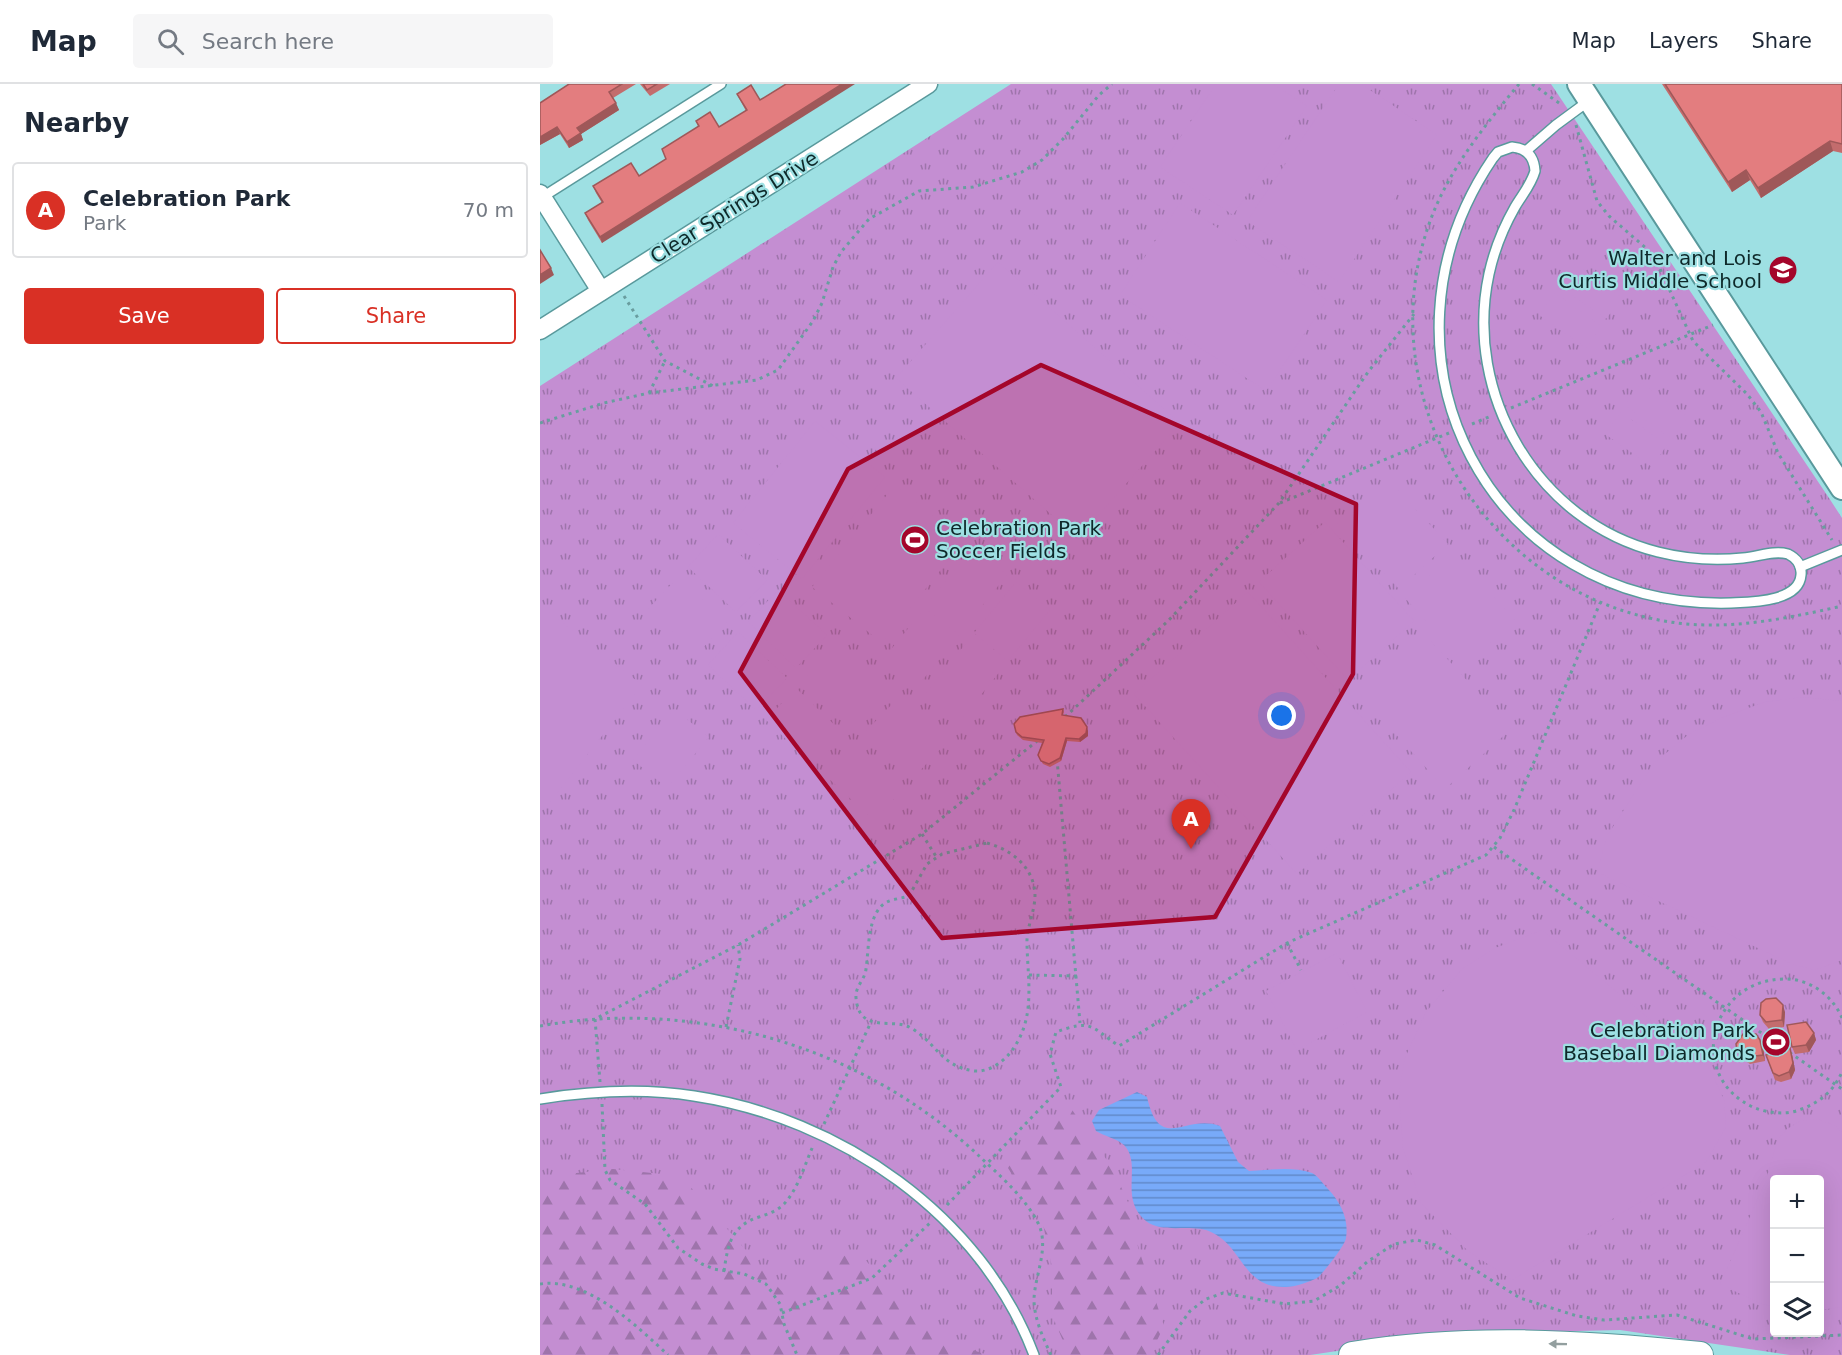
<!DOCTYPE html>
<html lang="en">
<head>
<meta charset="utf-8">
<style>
	body { margin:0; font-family:"DejaVu Sans",sans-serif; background:#f6f6f7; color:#1f2937 }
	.controls { position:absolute; right:18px; bottom:18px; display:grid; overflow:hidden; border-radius:6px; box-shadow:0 6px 24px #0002 }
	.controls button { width:54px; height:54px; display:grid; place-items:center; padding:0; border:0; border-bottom:2px solid #e0e1e3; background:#fff; color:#1f2937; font:30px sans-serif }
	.you { position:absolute; left:742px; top:632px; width:21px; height:21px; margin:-15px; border:4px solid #fff; border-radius:50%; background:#1a73e8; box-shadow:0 0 0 9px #1a73e833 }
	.badge { display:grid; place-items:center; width:39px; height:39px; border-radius:50%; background:#d93025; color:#fff; font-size:20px; font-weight:700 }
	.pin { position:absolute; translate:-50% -50px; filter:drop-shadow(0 2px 3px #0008) }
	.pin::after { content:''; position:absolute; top:32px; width:21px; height:18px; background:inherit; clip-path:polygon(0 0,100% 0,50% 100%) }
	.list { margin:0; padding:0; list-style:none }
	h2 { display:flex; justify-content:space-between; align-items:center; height:78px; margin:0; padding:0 24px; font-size:26px }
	h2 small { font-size:20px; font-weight:400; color:#747a83 }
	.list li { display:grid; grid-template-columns:39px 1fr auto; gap:18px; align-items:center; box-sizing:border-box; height:96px; margin:0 12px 12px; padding:0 12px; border:2px solid #e0e1e3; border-radius:6px }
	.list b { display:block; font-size:22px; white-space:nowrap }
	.list p { margin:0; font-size:20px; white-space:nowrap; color:#747a83 }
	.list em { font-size:20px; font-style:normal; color:#747a83 }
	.actions { display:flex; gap:12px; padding:18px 24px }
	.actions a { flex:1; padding:14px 0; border:2px solid #d93025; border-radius:6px; text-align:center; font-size:21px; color:#d93025 }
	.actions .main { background:#d93025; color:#fff }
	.icon { flex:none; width:33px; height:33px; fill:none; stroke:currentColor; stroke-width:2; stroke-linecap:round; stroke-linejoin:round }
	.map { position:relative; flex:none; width:1302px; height:1271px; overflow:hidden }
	header { display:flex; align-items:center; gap:36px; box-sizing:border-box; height:84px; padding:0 30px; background:#fff; border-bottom:2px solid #e0e1e3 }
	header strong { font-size:28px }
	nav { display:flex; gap:33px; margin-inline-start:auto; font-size:21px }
	.search { width:420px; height:54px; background:#f6f6f7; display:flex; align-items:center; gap:15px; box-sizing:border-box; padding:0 21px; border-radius:6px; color:#747a83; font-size:22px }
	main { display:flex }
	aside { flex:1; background:#fff }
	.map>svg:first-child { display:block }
	.grass { fill:url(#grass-tufts); fill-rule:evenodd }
	.forest { fill:url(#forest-firs) }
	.pitch { fill:#c48ed2 }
	.water { fill:url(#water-rules) }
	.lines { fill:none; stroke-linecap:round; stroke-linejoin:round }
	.service-casing { stroke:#59999c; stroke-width:12 }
	.minor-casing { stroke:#59999c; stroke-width:21 }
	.tertiary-casing { stroke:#59999c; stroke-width:26 }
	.secondary-casing { stroke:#59999c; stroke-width:28 }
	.path { stroke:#699d9f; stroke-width:3; stroke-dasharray:3 4.5; stroke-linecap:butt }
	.service { stroke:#fff; stroke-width:9 }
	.minor { stroke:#fff; stroke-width:18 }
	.tertiary { stroke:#fff; stroke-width:22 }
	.secondary { stroke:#fff; stroke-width:26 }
	.wall { fill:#c36c6d }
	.shaded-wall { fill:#9f5859 }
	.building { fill:#e37d7f; stroke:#9f5859; stroke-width:1.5 }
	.oneway { fill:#939f9f }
	.marked { fill:#a4062b; fill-opacity:0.2; stroke:#a4062b; stroke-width:4.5; stroke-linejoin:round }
	.labels { text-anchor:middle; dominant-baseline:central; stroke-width:4.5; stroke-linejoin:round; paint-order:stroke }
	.street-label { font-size:20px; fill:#0e292a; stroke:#9ee0e3 }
	.poi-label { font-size:20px; fill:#0e292a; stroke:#9ee0e3; text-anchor:end }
</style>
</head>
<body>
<header>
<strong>Map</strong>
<div class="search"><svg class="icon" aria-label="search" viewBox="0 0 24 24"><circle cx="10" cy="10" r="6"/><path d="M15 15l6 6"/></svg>Search here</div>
<nav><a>Map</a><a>Layers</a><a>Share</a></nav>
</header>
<main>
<aside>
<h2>Nearby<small></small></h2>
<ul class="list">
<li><span class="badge">A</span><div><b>Celebration Park</b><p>Park</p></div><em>70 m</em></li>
</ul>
<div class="actions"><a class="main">Save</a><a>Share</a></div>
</aside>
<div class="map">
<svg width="1302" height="1271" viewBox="0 0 1302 1271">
	<defs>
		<pattern id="grass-tufts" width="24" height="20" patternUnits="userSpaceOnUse" patternTransform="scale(1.5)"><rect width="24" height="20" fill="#c48ed2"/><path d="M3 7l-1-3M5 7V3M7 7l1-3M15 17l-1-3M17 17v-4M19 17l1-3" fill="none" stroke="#9e74ab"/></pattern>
		<pattern id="forest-firs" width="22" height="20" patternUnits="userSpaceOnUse" patternTransform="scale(1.5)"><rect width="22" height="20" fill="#c48ed2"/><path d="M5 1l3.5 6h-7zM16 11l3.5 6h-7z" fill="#9e74ab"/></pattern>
		<pattern id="water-rules" width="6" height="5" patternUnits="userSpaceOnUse" patternTransform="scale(1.5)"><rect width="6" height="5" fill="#78aaf9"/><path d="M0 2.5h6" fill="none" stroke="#618aca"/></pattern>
	</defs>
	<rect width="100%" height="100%" fill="#9ee0e3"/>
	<path class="grass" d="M 471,0 L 1011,0 L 1289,414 L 1302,434 L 1302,1271 L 1250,1271 L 1080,1246 L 912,1250 L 770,1271 L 0,1271 L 0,302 ZM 1234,1096 L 1280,1096 L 1280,1248 L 1234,1248 Z"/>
	<g class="forest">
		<path d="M 528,1020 L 573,1085 L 591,1125 L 598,1163 L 624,1242 L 610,1271 L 529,1271 L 512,1231 L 512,1183 L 503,1140 L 463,1076 Z"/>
		<path d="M 73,1085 L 141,1092 L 244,1210 L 290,1173 L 320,1170 L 395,1254 L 448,1271 L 0,1271 L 0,1093 Z"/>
	</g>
	<g class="pitch">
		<path d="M 676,0 L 733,0 L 767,22 L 693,131 L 620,83 Z"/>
		<path d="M 799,0 L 821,0 L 897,51 L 799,198 L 707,137 Z"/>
		<path d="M 640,119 L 787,216 L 726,307 L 580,211 Z"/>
		<path d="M 458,178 L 640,339 L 538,454 L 356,294 Z"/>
		<path d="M 1035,180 L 1082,214 L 1066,235 L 1019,202 Z"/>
		<path d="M 1015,209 L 1062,243 L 1046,264 L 999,231 Z"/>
		<path d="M 1101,299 L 1148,333 L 1132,355 L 1085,321 Z"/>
		<path d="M 1081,328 L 1127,361 L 1112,383 L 1065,350 Z"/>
		<path d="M 275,337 L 345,393 L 262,495 L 193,439 Z"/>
		<path d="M 847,394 L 908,460 L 859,505 L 797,439 Z"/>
		<path d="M 355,401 L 424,457 L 342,559 L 272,503 Z"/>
		<path d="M 785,438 L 874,537 L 808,596 L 719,498 Z"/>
		<path d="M 178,450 L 227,496 L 196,528 L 148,483 Z"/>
		<path d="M 433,464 L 467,491 L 425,543 L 391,515 Z"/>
		<path d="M 914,469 L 975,536 L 926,581 L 865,514 Z"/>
		<path d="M 138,493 L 187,538 L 157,570 L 108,525 Z"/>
		<path d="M 476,498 L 510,526 L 468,577 L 434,549 Z"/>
		<path d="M 238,506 L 287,551 L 256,584 L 208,538 Z"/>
		<path d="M 708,508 L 871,688 L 757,790 L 594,610 Z"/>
		<path d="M 0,521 L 102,601 L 7,722 L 0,716 Z"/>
		<path d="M 385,524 L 419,551 L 377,603 L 343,575 Z"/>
		<path d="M 882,547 L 971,645 L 905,705 L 816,606 Z"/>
		<path d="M 198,548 L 247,594 L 216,626 L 168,581 Z"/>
		<path d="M 427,558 L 461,586 L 420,637 L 386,609 Z"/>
		<path d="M 297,561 L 345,606 L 315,638 L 266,593 Z"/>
		<path d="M 256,604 L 304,650 L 274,682 L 226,636 Z"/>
		<path d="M 1262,613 L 1302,617 L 1302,876 L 1275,886 L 1254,881 L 1057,788 L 1067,752 L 1114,679 L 1148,651 L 1181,634 L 1225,618 Z"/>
		<path d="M 356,616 L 404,661 L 374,693 L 325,648 Z"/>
		<path d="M 134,625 L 169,653 L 127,704 L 93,676 Z"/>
		<path d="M 316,659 L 364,704 L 334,737 L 285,691 Z"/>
		<path d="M 1002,846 L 1170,985 L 1184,1016 L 1186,1043 L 1166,1078 L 972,1196 L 928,1167 L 881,1119 L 863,1064 L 859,1010 L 865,974 L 886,928 L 922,885 L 955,864 Z"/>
		<path d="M 797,869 L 827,928 L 757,966 L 726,907 Z"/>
		<path d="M 1277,1035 L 1294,1041 L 1302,1048 L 1302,1223 L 1280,1226 L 1280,1096 L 1234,1096 L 1234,1223 L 1219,1219 L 1180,1200 L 1225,1099 L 1238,1055 L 1247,1045 L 1260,1037 Z"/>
	</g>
	<path class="water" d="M 597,1008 L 607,1013 C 620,1070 645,1029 680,1042 L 698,1078 L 709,1087 C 731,1086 751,1082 772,1089 C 778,1092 783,1100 788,1105 C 801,1119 809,1135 806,1154 C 806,1160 782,1191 777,1194 C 770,1198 754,1203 746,1203 C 704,1205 703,1164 673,1149 C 653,1138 624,1151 606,1137 C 578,1114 603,1081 584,1061 C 578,1055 564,1052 556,1047 L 552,1037 L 559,1026 Z"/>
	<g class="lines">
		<g class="service-casing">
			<g id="service">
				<path d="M 972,63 C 987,64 994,73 995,87 C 991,101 982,111 975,123 C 963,144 954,167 949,190 C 923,310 997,438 1118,468 C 1146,475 1174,477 1203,474 C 1218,473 1233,466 1248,470 C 1256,474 1262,481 1261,491 C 1259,518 1211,518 1191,519 C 949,526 819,271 953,74 L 958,68 Z"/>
				<path d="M 986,67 L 1016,41 L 1050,16"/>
				<path d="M 1,114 L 181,0"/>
				<path d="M 1260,483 L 1302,466"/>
				<path d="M 0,1015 C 51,1007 103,1004 154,1012 C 300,1034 441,1131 494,1271"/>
			</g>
		</g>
		<g class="minor-casing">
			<g id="minor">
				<path d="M 0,110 L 61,207"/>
				<path d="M 0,246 L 388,0"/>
			</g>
		</g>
		<g class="tertiary-casing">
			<path id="tertiary" d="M 1039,0 L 1302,404"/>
		</g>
		<g class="secondary-casing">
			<path id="secondary" d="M 812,1271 C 927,1252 1045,1259 1160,1271"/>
		</g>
		<g class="path">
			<path d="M 979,0 C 946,40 911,83 892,132 C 826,303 937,498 1114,535 C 1178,549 1240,536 1302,522"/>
			<path d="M 992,0 L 1022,21"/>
			<path d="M 1036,41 L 1057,117 L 1069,132 L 1107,165 L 1120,185 L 1153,257 L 1207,310 L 1221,328 L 1238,369 L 1292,456"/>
			<path d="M 84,212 L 125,277 L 173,302"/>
			<path d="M 109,309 L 125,277"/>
			<path d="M 971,324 L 1173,241"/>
			<path d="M 0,339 L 64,319 L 109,309 L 217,296 L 238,286 L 273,237 L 282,219 L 293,183 L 301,168 L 329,135 L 379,107 L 433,103 L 482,88 L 502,76 L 523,55 L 559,11 L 572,0"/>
			<path d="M 932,340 L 951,332"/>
			<path d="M 740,419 L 909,349"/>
			<path d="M 525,633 L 628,537 L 739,419 L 828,288 L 874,230"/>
			<path d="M 517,675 L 540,939"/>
			<path d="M 382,750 L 397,774"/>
			<path d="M 447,759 C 472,766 494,783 495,811 C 495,828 486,844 487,861 C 488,900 496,936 470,969 C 462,979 448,988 435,987 C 400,983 396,957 369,943 C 352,934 319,950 316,914 C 315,902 325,896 326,885 C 329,866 327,828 347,818 C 353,815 363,814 369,812 L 387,780 L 402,770 Z"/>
			<path d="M 954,763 L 1302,1005"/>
			<path d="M 747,859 L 761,886"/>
			<path d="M 489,891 L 537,892"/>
			<path d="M 1302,934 C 1293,912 1270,895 1246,895 C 1170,894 1144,993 1215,1024 C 1228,1029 1246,1031 1259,1026 C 1279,1019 1293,1008 1302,988"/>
			<path d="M 0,942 C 156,914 322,962 438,1071 C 458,1090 485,1113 498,1139 C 510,1163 495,1190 494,1215 C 494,1234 503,1254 511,1271"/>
			<path d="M 186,943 L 200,875 L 198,861"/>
			<path d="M 60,998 L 55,935 L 198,861 L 382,750 L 497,657"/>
			<path d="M 62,1020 L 65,1086 L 70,1096 L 105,1120 L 138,1164 L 162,1180 L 174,1185 L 204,1190 L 226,1200 L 240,1220 L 244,1240 L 257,1271"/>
			<path d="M 284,1040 L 331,938"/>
			<path d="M 407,1121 L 521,1003 L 510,970 L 516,948 C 552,935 550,942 579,962 L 747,859 L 946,771 L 960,754 L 974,726 L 1060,519"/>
			<path d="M 184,1187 C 188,1160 191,1142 219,1133 C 228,1130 237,1127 244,1120 C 258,1105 265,1080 273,1062"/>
			<path d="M 0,1200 C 46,1193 96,1241 128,1271"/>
			<path d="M 242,1229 L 332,1194 L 390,1139"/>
			<path d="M 618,1271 L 650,1227 L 666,1215 L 683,1209 L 745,1220 L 774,1217 L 801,1201 L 827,1178 L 854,1160 L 877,1156 L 895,1161 L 980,1214 L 1037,1232 L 1064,1236 L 1137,1231 L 1213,1255 L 1302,1251"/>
		</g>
		<use href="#service" class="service"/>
		<use href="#minor" class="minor"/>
		<use href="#tertiary" class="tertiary"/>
		<use href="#secondary" class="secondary"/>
	</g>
	<g class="wall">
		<path d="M 29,0 L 96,0 L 73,14 L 79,26 L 41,50 L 43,56 L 29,64 L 20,50 L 0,61 L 0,19 Z"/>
		<path d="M 100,0 L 130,0 L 110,12 Z"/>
		<path d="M 1122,0 L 1302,0 L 1302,69 L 1293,67 L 1221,114 L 1210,96 L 1192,108 Z"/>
		<path d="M 197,10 L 220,16 L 62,159 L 48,136 L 45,129 L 62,119 L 56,109 L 53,102 L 99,92 L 126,75 L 158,42 L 156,37 L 179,43 L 206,27 L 200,16 Z"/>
		<path d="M 523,625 L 524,628 L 523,631 L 548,647 L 548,652 L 540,658 L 527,657 L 521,677 L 510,683 L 503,680 L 498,671 L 502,659 L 483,656 L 477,651 L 476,648 Z"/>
		<path d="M 1245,928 L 1244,943 L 1229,945 L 1223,938 L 1220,931 Z"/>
		<path d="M 1274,949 L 1276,956 L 1269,968 L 1255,970 L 1252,963 Z"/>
		<path d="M 1223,963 L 1225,977 L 1210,980 L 1200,973 L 1197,966 Z"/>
		<path d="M 1226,971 L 1252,971 L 1255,986 L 1251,995 L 1241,998 L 1235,996 Z"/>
	</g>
	<g class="shaded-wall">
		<path d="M 302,0 L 315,0 L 62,159 L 60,153 Z"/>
		<path d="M 76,19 L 79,26 L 41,50 L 43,56 L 29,64 L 27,58 L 37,44 Z"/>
		<path d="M 17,43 L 20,50 L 0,61 L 0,53 Z"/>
		<path d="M 1290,57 L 1293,67 L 1221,114 L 1218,104 Z"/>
		<path d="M 1206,86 L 1210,96 L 1192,108 L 1188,98 Z"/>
		<path d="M 11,184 L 14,191 L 0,200 L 0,191 Z"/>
		<path d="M 547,643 L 548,647 L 548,652 L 540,658 L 539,655 Z"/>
		<path d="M 526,654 L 527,657 L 521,677 L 520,674 Z"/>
		<path d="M 1243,921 L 1245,928 L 1244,943 L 1242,936 Z"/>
		<path d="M 1274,949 L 1276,956 L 1269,968 L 1266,961 Z"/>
		<path d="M 1220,956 L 1223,963 L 1225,977 L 1223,971 Z"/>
		<path d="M 1250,964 L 1252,971 L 1255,986 L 1251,995 L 1249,988 Z"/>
	</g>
	<g class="building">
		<path d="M 29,0 L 82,0 L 69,8 L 76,19 L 37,44 L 41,49 L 27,58 L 17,43 L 0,53 L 0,19 Z"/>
		<path d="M 103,0 L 117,0 L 107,6 Z"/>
		<path d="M 246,0 L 302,0 L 60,153 L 45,129 L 63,118 L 53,102 L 91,79 L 99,92 L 126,75 L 122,65 L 159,42 L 156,37 L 170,28 L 179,43 L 207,26 L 197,10 L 211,1 L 220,16 Z"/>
		<path d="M 1125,0 L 1302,0 L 1302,60 L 1290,57 L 1218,104 L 1206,86 L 1188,98 Z"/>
		<path d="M 0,166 L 11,184 L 0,191 Z"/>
		<path d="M 523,625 L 522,631 L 541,634 L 547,643 L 546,649 L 539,655 L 526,654 L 520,674 L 509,680 L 501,677 L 498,671 L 504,656 L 482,653 L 476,648 L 474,640 L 480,633 Z"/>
		<path d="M 1236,914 L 1243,921 L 1242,936 L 1226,938 L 1220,931 L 1221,919 L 1226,915 Z"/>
		<path d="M 1266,938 L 1274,949 L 1266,961 L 1252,963 L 1247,941 Z"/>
		<path d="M 1203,950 L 1216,950 L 1220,956 L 1223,971 L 1207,973 L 1197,966 L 1196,960 Z"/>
		<path d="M 1250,964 L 1253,979 L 1249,988 L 1239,992 L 1233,989 L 1226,971 Z"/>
	</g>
	<defs><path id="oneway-solid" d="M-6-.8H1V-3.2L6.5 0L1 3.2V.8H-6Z" transform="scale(1.5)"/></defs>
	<use class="oneway" href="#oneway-solid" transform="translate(1018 1260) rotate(-179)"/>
	<path class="marked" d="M 501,281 L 816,420 L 813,590 L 675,833 L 402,854 L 200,588 L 308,385 Z"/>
	<defs>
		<g id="school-disc" transform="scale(1.5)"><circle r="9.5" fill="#a4062b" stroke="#9ee0e3"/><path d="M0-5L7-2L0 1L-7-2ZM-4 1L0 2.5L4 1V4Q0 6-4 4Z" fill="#fff"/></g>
		<g id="stadium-disc" transform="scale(1.5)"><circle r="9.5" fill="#a4062b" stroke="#9ee0e3"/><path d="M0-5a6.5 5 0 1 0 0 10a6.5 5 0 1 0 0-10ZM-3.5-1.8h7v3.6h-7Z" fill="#fff"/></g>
	</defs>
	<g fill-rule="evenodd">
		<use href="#school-disc" x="1243" y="186"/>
		<use href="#stadium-disc" x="375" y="456"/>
		<use href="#stadium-disc" x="1236" y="958"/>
	</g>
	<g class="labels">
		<g class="street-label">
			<text transform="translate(194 123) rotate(-32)">Clear Springs Drive</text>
		</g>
		<g class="poi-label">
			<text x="1222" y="174">Walter and Lois<tspan x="1222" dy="23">Curtis Middle School</tspan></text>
			<text x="396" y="444" text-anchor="start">Celebration Park<tspan x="396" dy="23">Soccer Fields</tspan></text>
			<text x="1215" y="946">Celebration Park<tspan x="1215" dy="23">Baseball Diamonds</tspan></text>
		</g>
	</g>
</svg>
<div class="controls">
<button>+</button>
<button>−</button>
<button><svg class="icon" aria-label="layers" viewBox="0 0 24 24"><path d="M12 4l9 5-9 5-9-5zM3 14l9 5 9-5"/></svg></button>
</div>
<div class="you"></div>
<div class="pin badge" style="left:651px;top:765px">A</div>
</div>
</main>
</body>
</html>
